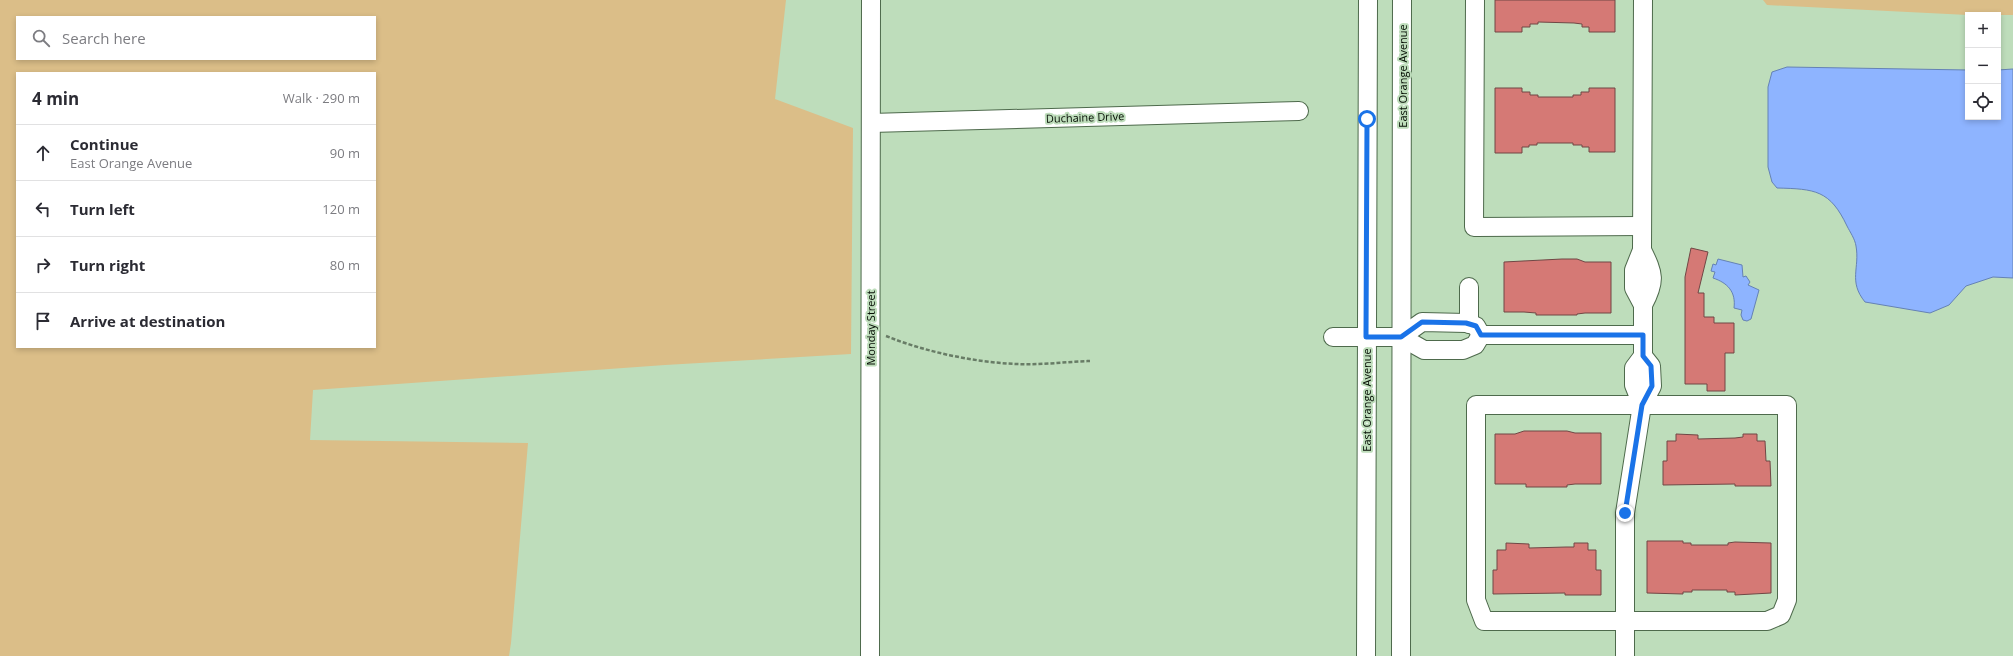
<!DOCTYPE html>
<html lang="en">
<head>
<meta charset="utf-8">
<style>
	body { margin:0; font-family:"Open Sans",sans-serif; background:#f7f7f7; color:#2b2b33 }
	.controls { position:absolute; right:12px; top:12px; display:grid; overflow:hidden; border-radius:0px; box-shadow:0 2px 6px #0003 }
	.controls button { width:36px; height:36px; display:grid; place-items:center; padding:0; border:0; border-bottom:1px solid #e1e1e2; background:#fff; color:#2b2b33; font:20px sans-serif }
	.stop { position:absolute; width:12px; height:12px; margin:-9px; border:3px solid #1a73e8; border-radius:50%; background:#fff }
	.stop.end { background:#1a73e8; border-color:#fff; box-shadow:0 1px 4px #0008 }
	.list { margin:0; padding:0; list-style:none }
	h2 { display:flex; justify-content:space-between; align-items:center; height:52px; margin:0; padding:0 16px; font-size:17px }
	h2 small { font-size:13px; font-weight:400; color:#7c7c81 }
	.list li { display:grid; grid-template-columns:26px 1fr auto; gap:12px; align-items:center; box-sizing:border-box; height:56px; padding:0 16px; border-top:1px solid #e1e1e2 }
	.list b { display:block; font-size:15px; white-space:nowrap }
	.list p { margin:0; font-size:13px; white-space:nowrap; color:#7c7c81 }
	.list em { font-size:13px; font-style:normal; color:#7c7c81 }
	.icon { flex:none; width:22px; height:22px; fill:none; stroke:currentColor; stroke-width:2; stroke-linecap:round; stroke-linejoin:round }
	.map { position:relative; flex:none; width:2013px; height:656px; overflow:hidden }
	.search { position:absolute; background:#fff; box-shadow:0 2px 6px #0003; left:16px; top:16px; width:360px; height:44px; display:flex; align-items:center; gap:10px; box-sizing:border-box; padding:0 14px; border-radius:0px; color:#7c7c81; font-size:15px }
	.panel { position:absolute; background:#fff; box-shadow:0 2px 6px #0003; left:16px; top:72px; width:360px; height:276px; border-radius:0px }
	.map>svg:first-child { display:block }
	.green { fill:#dbbe88; fill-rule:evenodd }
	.water { fill:#8eb4ff; stroke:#6582b4 }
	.building { fill:#d57975; stroke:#704745 }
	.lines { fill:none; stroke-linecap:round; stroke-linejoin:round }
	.minor-casing { stroke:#4e6a4c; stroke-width:20 }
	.path { stroke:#687c66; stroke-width:2.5; stroke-dasharray:4 2; stroke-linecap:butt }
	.minor { stroke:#fff; stroke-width:18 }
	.route { stroke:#1a73e8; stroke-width:5 }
	.labels { text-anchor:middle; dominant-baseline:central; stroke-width:4; stroke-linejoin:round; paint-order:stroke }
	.street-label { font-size:11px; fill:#050e04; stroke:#beddbb }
</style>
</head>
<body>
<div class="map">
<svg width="2013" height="656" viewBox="0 0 2013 656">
	<rect width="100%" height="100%" fill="#beddbb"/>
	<g class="green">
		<path d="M 0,0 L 786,0 L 775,99 L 853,128 L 851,354 L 665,365 L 313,390 L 310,440 L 528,443 L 511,643 L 509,656 L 0,656 ZM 17,17 L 375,17 L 375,59 L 17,59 ZM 17,73 L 375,73 L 375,347 L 17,347 Z"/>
		<path d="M 1763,0 L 2013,0 L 2013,15 L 1968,15 L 1767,5 Z"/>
	</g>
	<g class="water">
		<path d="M 1787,67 L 1968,70 L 1968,117 L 1998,117 L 1998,70 L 2013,69 L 2013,278 L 1993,277 L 1966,286 L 1949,305 L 1930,313 L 1865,302 C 1848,281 1860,268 1856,246 C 1855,239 1850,232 1847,226 C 1830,190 1815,189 1777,188 L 1772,182 L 1768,167 L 1768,87 L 1772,72 Z"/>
		<path d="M 1718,259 L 1742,265 L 1743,277 L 1746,276 L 1750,282 L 1748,285 L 1759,290 L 1751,319 L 1747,321 L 1743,320 L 1741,315 L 1742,310 L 1734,308 C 1736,292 1728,283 1713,278 L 1715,272 L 1711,271 L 1713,264 L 1716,265 Z"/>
	</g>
	<g class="building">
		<path d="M 1495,0 L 1615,0 L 1615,32 L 1589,32 L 1589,27 L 1582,27 L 1582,24 L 1574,23 L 1538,22 L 1538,24 L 1530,24 L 1530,27 L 1522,27 L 1522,32 L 1495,32 Z"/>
		<path d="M 1495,88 L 1522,88 L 1522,92 L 1530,92 L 1530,95 L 1538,95 L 1538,97 L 1573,97 L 1573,95 L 1581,95 L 1581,92 L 1589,92 L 1589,88 L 1615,88 L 1615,152 L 1589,152 L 1589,147 L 1582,147 L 1582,145 L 1573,145 L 1573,143 L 1537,143 L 1537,145 L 1529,145 L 1529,147 L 1522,147 L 1522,153 L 1495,153 Z"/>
		<path d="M 1691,248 L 1708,252 L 1698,293 L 1704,293 L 1704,317 L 1714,317 L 1714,323 L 1734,323 L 1734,353 L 1725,353 L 1725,391 L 1707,391 L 1707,384 L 1685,384 L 1685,277 Z"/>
		<path d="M 1562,259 L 1577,259 L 1585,262 L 1611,262 L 1611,313 L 1585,313 L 1577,314 L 1577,315 L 1536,315 L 1536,313 L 1524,312 L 1504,312 L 1504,262 Z"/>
		<path d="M 1524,431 L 1567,431 L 1575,433 L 1601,433 L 1601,484 L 1575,484 L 1567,485 L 1567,487 L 1526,487 L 1526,484 L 1495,484 L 1495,434 L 1515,434 Z"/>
		<path d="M 1676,434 L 1698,435 L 1698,439 L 1735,438 L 1743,437 L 1743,434 L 1757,434 L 1757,441 L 1765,441 L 1766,461 L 1770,461 L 1771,486 L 1735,486 L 1735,484 L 1663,485 L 1663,461 L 1667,461 L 1667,441 L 1676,441 Z"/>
		<path d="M 1647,541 L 1683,541 L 1683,543 L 1691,543 L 1691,545 L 1728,545 L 1728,543 L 1735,542 L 1771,543 L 1771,593 L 1735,595 L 1735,592 L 1727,592 L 1727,590 L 1692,590 L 1692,592 L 1683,592 L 1683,594 L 1647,593 Z"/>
		<path d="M 1506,543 L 1529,544 L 1529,548 L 1566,547 L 1574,547 L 1574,543 L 1588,543 L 1588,550 L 1596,550 L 1596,570 L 1601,570 L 1601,595 L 1565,595 L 1565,593 L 1493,594 L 1493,570 L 1497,570 L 1497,550 L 1506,550 Z"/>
	</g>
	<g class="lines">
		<g class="minor-casing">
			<g id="minor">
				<path d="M 1475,0 L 1474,227 L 1642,226"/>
				<path d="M 871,123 L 1299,111"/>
				<path d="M 1642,250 C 1654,274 1656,281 1643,305"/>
				<path d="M 1469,287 L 1469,324"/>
				<path d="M 1481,335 L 1643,335"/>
				<path d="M 1333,337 L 1401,337 L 1424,350 L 1463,350 L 1475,345 L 1481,335"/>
				<path d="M 1401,337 L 1422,322 L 1466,323 L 1476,326 L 1481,335"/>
				<path d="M 1476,405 L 1787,405 L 1787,600 L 1781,615 L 1767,621 L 1484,621 L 1476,600 Z"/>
				<path d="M 1642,405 L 1634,385 L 1634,368 L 1643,356 L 1643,305 L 1634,288 L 1634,270 L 1642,250 L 1643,0"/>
				<path d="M 870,656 L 871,0"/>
				<path d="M 1366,656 L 1368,0"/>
				<path d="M 1401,656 L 1402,0"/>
				<path d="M 1625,656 L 1625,513 L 1642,405 L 1652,386 L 1651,366 L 1643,356"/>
			</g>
		</g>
		<path class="path" d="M 886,336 C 926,352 973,362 1016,364 C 1040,365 1065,362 1090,361"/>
		<use href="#minor" class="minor"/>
	</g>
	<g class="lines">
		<path class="route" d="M 1367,119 L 1366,337 L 1401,337 L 1422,322 L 1466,323 L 1476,326 L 1481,335 L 1643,335 L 1643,356 L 1651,366 L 1652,386 L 1642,405 L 1625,513"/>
	</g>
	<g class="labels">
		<g class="street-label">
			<text transform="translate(1402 76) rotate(-90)">East Orange Avenue</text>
			<text transform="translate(1085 117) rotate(-2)">Duchaine Drive</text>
			<text transform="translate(870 328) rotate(-90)">Monday Street</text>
			<text transform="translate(1366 400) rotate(-90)">East Orange Avenue</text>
		</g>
	</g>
</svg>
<div class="controls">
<button>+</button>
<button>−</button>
<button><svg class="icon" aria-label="locate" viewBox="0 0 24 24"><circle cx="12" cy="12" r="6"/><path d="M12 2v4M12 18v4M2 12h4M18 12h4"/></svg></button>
</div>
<div class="stop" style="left:1367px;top:119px"></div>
<div class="stop end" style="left:1625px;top:513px"></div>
<div class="search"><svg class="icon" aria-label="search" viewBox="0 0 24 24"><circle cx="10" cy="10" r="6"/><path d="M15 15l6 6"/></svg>Search here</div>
<section class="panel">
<h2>4 min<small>Walk · 290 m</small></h2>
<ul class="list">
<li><svg class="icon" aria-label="ahead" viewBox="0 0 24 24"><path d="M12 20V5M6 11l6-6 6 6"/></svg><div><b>Continue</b><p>East Orange Avenue</p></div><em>90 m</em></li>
<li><svg class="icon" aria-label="left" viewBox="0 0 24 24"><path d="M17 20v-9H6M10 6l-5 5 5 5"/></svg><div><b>Turn left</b></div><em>120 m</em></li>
<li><svg class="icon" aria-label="right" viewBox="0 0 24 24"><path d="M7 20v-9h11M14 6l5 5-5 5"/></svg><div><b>Turn right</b></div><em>80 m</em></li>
<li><svg class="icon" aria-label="arrive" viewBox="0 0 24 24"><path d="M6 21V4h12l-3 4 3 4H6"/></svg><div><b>Arrive at destination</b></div></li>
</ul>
</section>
</div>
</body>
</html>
